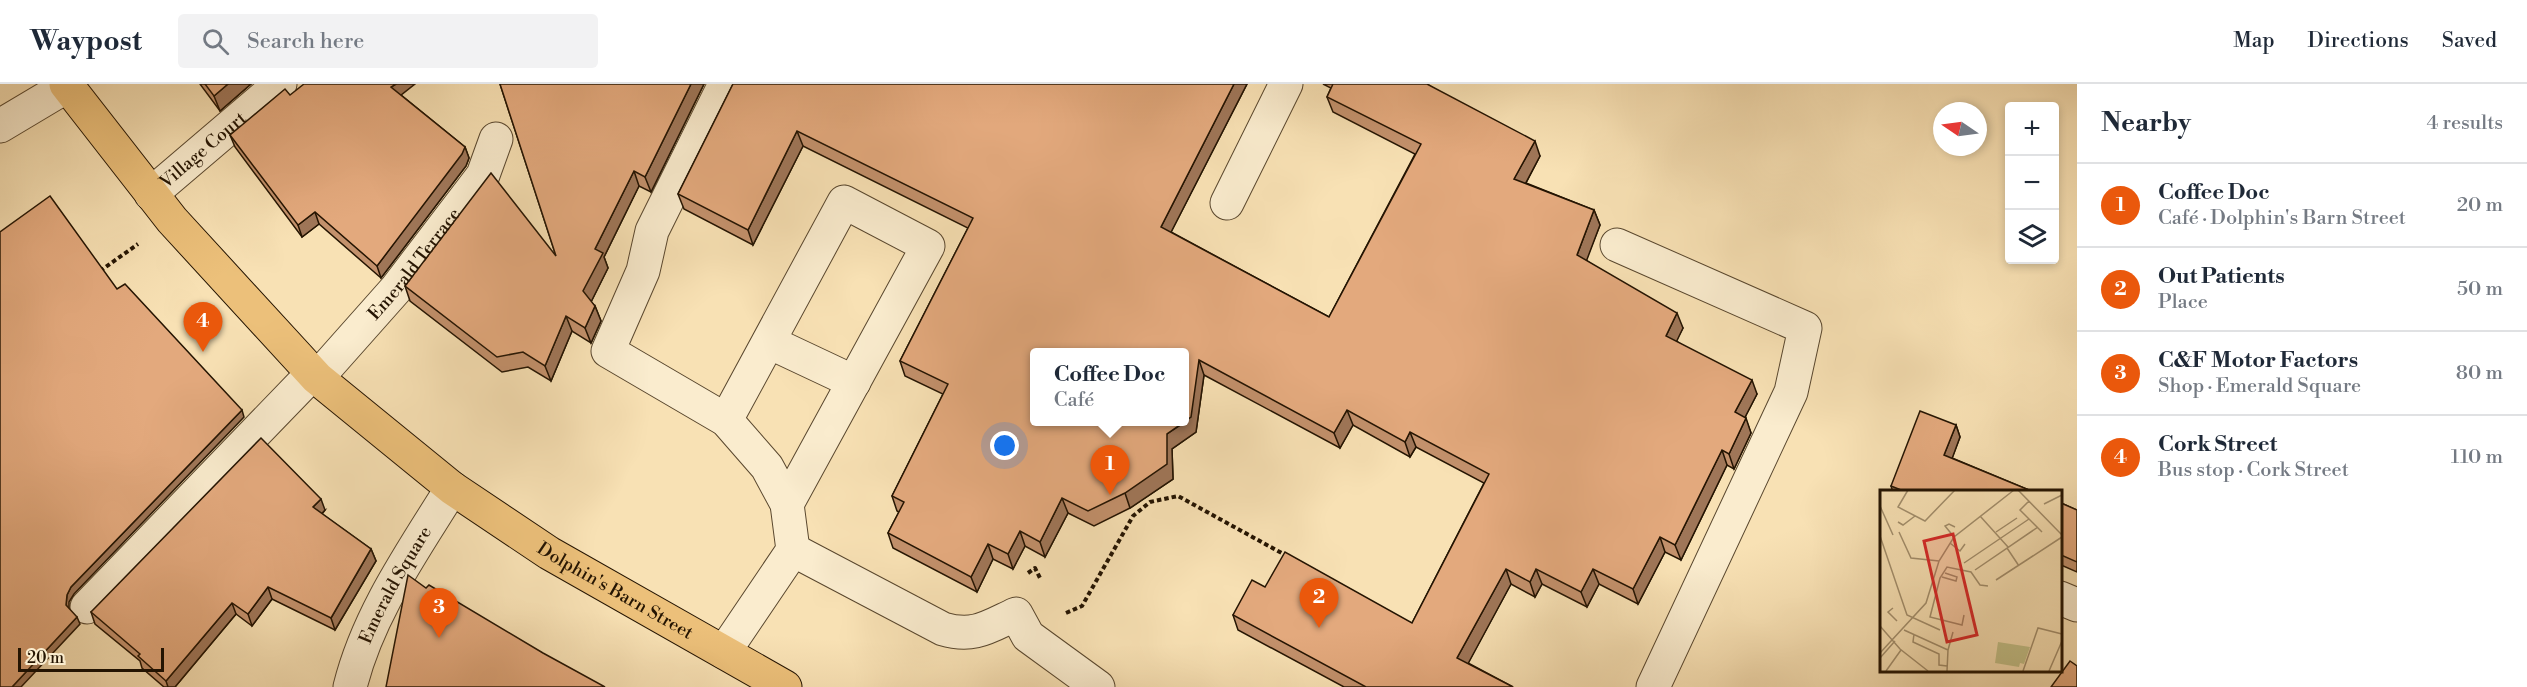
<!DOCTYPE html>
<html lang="en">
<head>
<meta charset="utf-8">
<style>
	body { margin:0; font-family:"Libre Bodoni",serif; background:#f2f2f3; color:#1f2937 }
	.controls { position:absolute; right:18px; top:18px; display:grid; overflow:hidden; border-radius:6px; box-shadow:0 3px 9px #0003 }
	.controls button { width:54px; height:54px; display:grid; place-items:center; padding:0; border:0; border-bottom:2px solid #e0e1e3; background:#fff; color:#1f2937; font:30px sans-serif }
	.compass { position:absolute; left:1933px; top:18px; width:54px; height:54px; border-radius:50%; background:#fff; box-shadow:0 3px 9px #0003; rotate:283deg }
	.scale { position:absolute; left:18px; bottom:15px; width:146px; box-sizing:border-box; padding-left:6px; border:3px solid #241402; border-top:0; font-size:16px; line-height:21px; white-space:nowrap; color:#241402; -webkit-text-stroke:4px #faecce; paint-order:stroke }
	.you { position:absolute; left:1005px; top:362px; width:21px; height:21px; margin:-15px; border:4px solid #fff; border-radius:50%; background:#1a73e8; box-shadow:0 0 0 9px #1a73e833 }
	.badge { display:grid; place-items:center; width:39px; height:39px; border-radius:50%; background:#ea580c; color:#fff; font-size:20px; font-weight:700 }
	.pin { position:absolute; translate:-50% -50px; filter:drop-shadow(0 2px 3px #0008) }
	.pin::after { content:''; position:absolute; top:32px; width:21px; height:18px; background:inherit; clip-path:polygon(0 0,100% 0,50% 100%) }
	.popup { position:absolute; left:1030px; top:264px; width:159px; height:78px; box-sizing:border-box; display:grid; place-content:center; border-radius:6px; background:#fff; filter:drop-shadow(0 2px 4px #0005); font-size:20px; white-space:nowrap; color:#747a83 }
	.popup b { font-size:22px; color:#1f2937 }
	.popup::after { content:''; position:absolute; left:50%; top:100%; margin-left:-12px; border:12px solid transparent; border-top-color:#fff }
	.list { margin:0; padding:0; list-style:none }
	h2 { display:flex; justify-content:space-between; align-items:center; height:78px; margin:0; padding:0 24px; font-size:26px }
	h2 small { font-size:20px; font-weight:400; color:#747a83 }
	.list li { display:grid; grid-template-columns:39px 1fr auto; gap:18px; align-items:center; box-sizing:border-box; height:84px; padding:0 24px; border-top:2px solid #e0e1e3 }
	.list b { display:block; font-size:22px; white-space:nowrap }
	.list p { margin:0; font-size:20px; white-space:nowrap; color:#747a83 }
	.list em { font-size:20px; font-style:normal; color:#747a83 }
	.icon { flex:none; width:33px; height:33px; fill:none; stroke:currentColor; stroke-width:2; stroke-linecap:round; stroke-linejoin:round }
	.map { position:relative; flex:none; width:2077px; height:603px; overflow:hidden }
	header { display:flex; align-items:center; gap:36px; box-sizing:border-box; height:84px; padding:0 30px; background:#fff; border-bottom:2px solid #e0e1e3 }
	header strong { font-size:28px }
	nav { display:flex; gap:33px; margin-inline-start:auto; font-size:21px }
	.search { width:420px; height:54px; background:#f2f2f3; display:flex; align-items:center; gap:15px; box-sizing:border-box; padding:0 21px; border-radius:6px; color:#747a83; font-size:22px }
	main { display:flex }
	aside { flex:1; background:#fff }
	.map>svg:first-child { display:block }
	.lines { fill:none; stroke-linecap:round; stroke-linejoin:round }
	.minor-casing { stroke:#59472e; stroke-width:35 }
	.major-casing { stroke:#241402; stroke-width:35 }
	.path { stroke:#241402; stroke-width:4; stroke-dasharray:4.5 3; stroke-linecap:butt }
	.minor { stroke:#faecce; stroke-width:33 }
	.major { stroke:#ecc07a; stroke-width:33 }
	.wall { fill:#c3916c; stroke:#241402; stroke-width:1.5 }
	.shaded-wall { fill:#9f7658; stroke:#241402; stroke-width:1.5 }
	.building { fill:#e3a97d; stroke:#241402; stroke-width:1.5 }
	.labels { text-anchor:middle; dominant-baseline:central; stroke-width:6; stroke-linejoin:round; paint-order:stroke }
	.street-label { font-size:18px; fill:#241402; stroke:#faecce }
	.inset-road { fill:none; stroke:#a38f6d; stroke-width:1.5 }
	.view { fill:#d62828; fill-opacity:0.15; stroke:#d62828; stroke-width:3 }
	.inset-edge { fill:none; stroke:#241402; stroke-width:3 }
</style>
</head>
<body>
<header>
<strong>Waypost</strong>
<div class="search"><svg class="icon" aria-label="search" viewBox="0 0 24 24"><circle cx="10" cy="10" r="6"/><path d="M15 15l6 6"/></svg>Search here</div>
<nav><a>Map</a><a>Directions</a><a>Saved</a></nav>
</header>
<main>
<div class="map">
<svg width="2077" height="603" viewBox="0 0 2077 603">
	<rect width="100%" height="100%" fill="#f8e1b4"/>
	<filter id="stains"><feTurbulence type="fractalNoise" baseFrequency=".00333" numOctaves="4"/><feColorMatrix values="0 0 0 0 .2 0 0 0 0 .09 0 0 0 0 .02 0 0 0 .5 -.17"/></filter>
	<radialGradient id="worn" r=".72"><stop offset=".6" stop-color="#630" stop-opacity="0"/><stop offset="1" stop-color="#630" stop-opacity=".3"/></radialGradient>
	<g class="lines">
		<g class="minor-casing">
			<g id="minor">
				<path d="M 0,42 L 67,2"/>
				<path id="s1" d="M 151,110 L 280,0"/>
				<path d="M 1227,119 L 1286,0"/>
				<path d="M 1617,161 L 1805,244 L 1791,308 L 1653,603"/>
				<path d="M 769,258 L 854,298"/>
				<path id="s2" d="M 317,294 L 396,205 L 483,91 L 496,55"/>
				<path d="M 726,336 L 844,118 L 928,162 L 787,420"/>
				<path d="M 793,466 L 943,545 C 974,554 988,543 1016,530 L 1028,552 L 1098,603"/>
				<path d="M 2060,514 L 2077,521"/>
				<path d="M 87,523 L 313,289"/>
				<path d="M 724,568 L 793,466 L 787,420 L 767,383 L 726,336 L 608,267 L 643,187 L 652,147 L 725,0"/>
				<path id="s3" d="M 350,603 C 368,530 413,467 452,404"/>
			</g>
		</g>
		<g class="major-casing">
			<g id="major">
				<path id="s4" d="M 66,0 L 172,136 L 317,294 L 452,404 L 549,469 L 785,603"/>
			</g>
		</g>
		<g class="path">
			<path d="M 100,187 L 138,160"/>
			<path d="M 1028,489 L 1035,484 L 1040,494"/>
			<path d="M 1066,529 L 1082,522 L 1133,432 L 1150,418 L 1178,412 L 1287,472"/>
		</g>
		<use href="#minor" class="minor"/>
		<use href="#major" class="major"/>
	</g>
	<g class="wall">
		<path d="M 200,0 L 251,0 L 220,27 Z"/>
		<path d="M 500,0 L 704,0 L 651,108 L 639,102 L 604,173 L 608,184 L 591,218 L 595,222 L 601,237 L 591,259 L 572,247 L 551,297 L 528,283 L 502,288 L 410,217 L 405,202 L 556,172 Z"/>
		<path d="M 733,0 L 1247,0 L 1171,148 L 1329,233 L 1415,70 L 1333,28 L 1327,13 L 1331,4 L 1323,0 L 1427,0 L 1540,72 L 1526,99 L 1594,126 L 1600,141 L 1586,176 L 1683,244 L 1676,257 L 1757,310 L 1745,333 L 1751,349 L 1734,385 L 1727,381 L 1681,476 L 1665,468 L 1638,520 L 1599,500 L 1587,523 L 1542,500 L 1535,513 L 1511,500 L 1468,579 L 1513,603 L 1344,603 L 1238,546 L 1233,531 L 1265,503 L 1412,539 L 1484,399 L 1416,363 L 1410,373 L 1353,341 L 1340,364 L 1204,291 L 1196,348 L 1172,365 L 1173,395 L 1130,424 L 1094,442 L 1068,429 L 1045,473 L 1025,462 L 1013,485 L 993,475 L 977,508 L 893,464 L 888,449 L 899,428 L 897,427 L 892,412 L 943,310 L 905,292 L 900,277 L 968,144 L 803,62 L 753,161 L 684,125 L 678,110 Z"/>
		<path d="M 290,11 L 401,11 L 465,63 L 469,74 L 466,82 L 381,194 L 319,140 L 302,153 L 235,63 L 230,51 Z"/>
		<path d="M 1956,341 L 1960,353 L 1952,374 L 2034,408 L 1893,408 L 1891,402 Z"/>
		<path d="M 2061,419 L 2077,426 L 2077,488 L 2061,481 Z"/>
		<path d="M 325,426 L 322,430 L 371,465 L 376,477 L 335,546 L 272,515 L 252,542 L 236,530 L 175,603 L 164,603 L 142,584 L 140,577 L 95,540 L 91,528 Z"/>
	</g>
	<g class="shaded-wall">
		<path d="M 228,0 L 251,0 L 220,27 L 214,12 Z"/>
		<path d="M 396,0 L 415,0 L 396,15 L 391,3 Z"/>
		<path d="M 691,0 L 704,0 L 651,108 L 645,93 Z"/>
		<path d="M 1234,0 L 1247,0 L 1166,158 L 1161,143 Z"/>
		<path d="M 797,47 L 803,62 L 753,161 L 748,146 Z"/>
		<path d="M 1535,57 L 1540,72 L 1520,110 L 1514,95 Z"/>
		<path d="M 465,63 L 469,74 L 466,82 L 381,194 L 377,182 Z"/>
		<path d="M 634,87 L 639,102 L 604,173 L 608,184 L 589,222 L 583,207 L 595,165 Z"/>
		<path d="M 1594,126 L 1600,141 L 1583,186 L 1577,171 Z"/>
		<path d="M 315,128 L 319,140 L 302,153 L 298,141 Z"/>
		<path d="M 595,222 L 601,237 L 591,259 L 585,244 Z"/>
		<path d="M 1677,229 L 1683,244 L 1672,267 L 1666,252 Z"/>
		<path d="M 566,232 L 572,247 L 551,297 L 545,282 Z"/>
		<path d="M 1199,276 L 1204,291 L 1196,348 L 1172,365 L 1173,395 L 1130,424 L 1125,409 L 1167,350 L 1185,338 Z"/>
		<path d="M 1752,296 L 1757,310 L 1740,343 L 1735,328 Z"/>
		<path d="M 242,326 L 244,333 L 74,510 L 69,518 L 69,528 L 66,521 L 67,511 L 71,503 Z"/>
		<path d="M 1347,326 L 1353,341 L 1340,364 L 1334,349 Z"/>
		<path d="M 1746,334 L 1751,349 L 1734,385 L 1729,370 Z"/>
		<path d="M 1956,341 L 1960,353 L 1949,383 L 1944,371 Z"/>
		<path d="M 1410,348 L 1416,363 L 1410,373 L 1405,358 Z"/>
		<path d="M 1722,366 L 1727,381 L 1681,476 L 1675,461 Z"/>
		<path d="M 1062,414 L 1068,429 L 1045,473 L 1040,458 Z"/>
		<path d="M 321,415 L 325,426 L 317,435 L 313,423 Z"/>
		<path d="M 1020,447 L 1025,462 L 1013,485 L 1008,470 Z"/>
		<path d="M 1660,453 L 1665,468 L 1638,520 L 1633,505 Z"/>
		<path d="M 988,460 L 993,475 L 977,508 L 971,493 Z"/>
		<path d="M 371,465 L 376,477 L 335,546 L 331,534 Z"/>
		<path d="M 1506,485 L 1511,500 L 1463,589 L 1457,574 Z"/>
		<path d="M 1536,485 L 1542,500 L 1535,513 L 1530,498 Z"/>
		<path d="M 1593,485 L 1599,500 L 1587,523 L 1581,508 Z"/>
		<path d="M 268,503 L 272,515 L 252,542 L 248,530 Z"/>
		<path d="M 232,519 L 236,530 L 175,603 L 168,603 L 166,597 Z"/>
		<path d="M 77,533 L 80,540 L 21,603 L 12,603 Z"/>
	</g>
	<g class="building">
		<path d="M 205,0 L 228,0 L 214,12 Z"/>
		<path d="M 304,0 L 396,0 L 391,3 L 465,63 L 462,70 L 377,182 L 315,128 L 298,141 L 230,51 L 285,5 L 290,11 Z"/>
		<path d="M 500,0 L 691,0 L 645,93 L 634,87 L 595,165 L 603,169 L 583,207 L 595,222 L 585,244 L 566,232 L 545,282 L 523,268 L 497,273 L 405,202 L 491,89 L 556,172 Z"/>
		<path d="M 733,0 L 1234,0 L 1161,143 L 1329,233 L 1421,60 L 1327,13 L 1333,0 L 1427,0 L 1535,57 L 1514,95 L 1594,126 L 1577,171 L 1677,229 L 1666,252 L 1752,296 L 1735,328 L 1746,334 L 1729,370 L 1722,366 L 1675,461 L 1660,453 L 1633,505 L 1593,485 L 1581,508 L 1536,485 L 1530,498 L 1506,485 L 1457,574 L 1513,603 L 1366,603 L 1233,531 L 1252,496 L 1265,503 L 1285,468 L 1412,539 L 1489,390 L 1410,348 L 1405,358 L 1347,326 L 1334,349 L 1199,276 L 1191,333 L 1185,337 L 1185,268 L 1035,268 L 1035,338 L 1184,338 L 1167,350 L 1167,380 L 1125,409 L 1088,427 L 1062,414 L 1040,458 L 1020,447 L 1008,470 L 988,460 L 971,493 L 888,449 L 904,418 L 892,412 L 948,300 L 900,277 L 973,134 L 797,47 L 748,146 L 678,110 Z"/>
		<path d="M 50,112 L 117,205 L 125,200 L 242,326 L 71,503 L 67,511 L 66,521 L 77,533 L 12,603 L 0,603 L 0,148 Z"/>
		<path d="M 1920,327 L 1956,341 L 1944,371 L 2034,408 L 1906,408 L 1891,402 Z"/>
		<path d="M 261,354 L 321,415 L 313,423 L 371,465 L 331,534 L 268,503 L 248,530 L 232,519 L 166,597 L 138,572 L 140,570 L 91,528 Z"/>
		<path d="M 2061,419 L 2077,426 L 2077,478 L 2061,471 Z"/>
		<path d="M 408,491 L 426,504 L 429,501 L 543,569 L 605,603 L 386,603 Z"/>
		<path d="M 2070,577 L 2077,582 L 2077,603 L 2051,603 Z"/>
	</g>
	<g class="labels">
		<g class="street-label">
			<text stroke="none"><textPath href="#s1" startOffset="68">Village Court</textPath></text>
			<text stroke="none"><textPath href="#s2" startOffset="150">Emerald Terrace</textPath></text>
			<text stroke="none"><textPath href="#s3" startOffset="112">Emerald Square</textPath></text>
			<text stroke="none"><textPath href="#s4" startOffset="754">Dolphin's Barn Street</textPath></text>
		</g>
	</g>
	<g transform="translate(1880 406)">
		<rect width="182" height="182" fill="#f8e1b4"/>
		<path d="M 118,152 L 150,157 L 144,174 L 140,173 L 139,177 L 115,173 Z" fill="#c3c189"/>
		<path class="inset-road" d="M 28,0 L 18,17 L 45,31 L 75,0M 138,0 L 182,45M 149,11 L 140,20 L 162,42M 164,14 L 182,5M 0,16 L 13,45M 100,26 L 128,57M 18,32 L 23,35 L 35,26M 19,42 L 31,68 L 59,71M 116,42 L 137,28M 0,46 L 27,125 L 60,140M 74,47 L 65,36 L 69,34 L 75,37M 70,53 L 80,61 L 85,54M 127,58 L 139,76M 84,73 L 149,29M 95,80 L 158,37M 62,87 L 76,91 L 77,87 L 65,83M 116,90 L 182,47M 13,118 L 8,122 L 17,131M 84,125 L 82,135 L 50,127 L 60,88 L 67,77 L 91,82 L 100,95 L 108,96M 0,136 L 20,159 L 48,181M 24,140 L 68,160 L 67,181M 34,144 L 33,152 L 59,164 L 59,175 L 67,176M 68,160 L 73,142M 0,163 L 46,113 L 59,71 L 74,47 L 134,0M 0,168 L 15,151M 6,181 L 21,160M 143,181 L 158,138 L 182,144M 169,181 L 182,151"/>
		<path class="view" d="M 73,44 L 97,145 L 67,152 L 44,51 Z"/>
		<rect width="182" height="182" class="inset-edge"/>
	</g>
	<rect width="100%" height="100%" filter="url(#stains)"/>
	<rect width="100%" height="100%" fill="url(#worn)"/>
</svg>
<div class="controls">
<button>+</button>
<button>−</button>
<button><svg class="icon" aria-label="layers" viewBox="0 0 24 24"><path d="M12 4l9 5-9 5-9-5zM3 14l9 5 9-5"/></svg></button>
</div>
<svg class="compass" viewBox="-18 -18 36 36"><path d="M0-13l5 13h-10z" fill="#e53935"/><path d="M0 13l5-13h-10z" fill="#747a83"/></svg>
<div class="scale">20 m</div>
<div class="you"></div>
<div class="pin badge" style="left:1110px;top:411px">1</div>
<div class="popup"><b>Coffee Doc</b>Café</div>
<div class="pin badge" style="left:1319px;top:544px">2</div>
<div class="pin badge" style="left:439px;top:554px">3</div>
<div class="pin badge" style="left:203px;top:268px">4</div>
</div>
<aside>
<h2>Nearby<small>4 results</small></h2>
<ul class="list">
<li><span class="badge">1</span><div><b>Coffee Doc</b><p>Café · Dolphin's Barn Street</p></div><em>20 m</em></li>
<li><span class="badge">2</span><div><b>Out Patients</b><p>Place</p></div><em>50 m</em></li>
<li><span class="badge">3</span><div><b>C&amp;F Motor Factors</b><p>Shop · Emerald Square</p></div><em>80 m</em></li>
<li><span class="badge">4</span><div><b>Cork Street</b><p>Bus stop · Cork Street</p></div><em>110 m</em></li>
</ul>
</aside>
</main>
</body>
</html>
